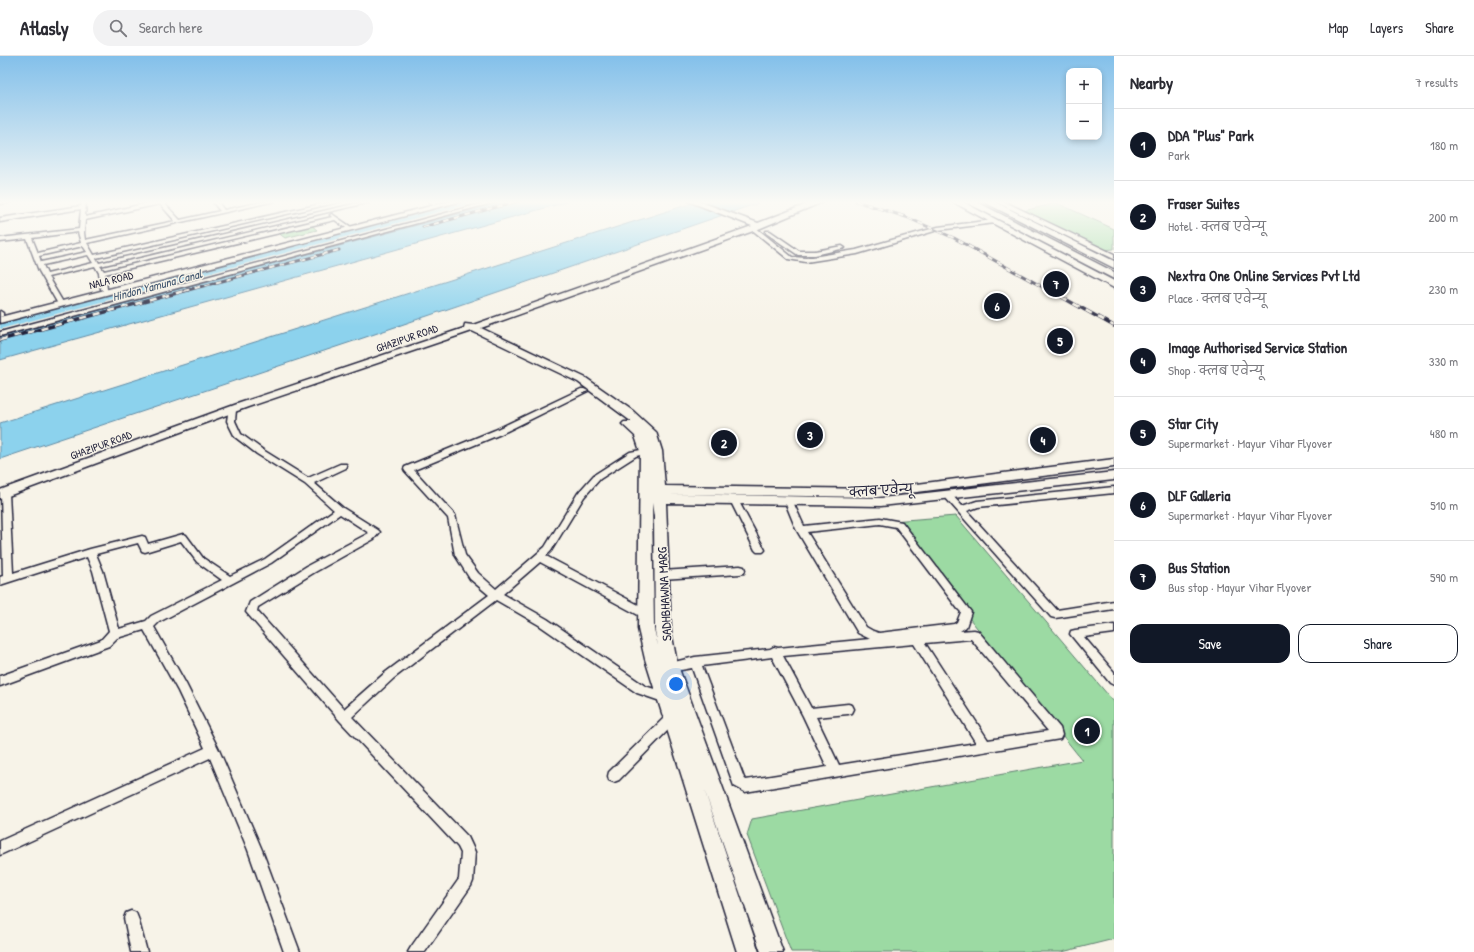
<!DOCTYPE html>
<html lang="en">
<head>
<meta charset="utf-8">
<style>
	body { margin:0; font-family:"Patrick Hand","Playpen Sans Deva",sans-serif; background:#f2f2f3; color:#2b2b33 }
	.controls { position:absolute; right:12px; top:12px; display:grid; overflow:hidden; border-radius:8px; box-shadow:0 2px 6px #0003 }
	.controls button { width:36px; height:36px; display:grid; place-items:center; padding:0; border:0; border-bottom:1px solid #e1e1e2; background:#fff; color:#2b2b33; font:20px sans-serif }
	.you { position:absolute; left:676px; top:628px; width:14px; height:14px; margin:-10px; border:3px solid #fff; border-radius:50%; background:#1a73e8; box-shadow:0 0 0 6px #1a73e833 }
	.badge { display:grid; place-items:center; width:26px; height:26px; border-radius:50%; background:#111827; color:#fff; font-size:13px; font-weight:700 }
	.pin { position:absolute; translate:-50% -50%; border:2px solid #fff; box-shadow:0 1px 4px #0006 }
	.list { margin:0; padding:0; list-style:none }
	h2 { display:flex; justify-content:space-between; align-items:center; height:52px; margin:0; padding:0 16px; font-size:17px }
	h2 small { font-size:13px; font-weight:400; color:#7c7c81 }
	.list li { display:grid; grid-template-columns:26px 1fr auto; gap:12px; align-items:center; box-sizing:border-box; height:72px; padding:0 16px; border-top:1px solid #e1e1e2 }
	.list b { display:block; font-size:15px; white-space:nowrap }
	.list p { margin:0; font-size:13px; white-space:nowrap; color:#7c7c81 }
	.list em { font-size:13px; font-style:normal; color:#7c7c81 }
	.actions { display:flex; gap:8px; padding:12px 16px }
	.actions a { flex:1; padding:9px 0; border:1px solid #111827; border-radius:12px; text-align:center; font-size:14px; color:#111827 }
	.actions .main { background:#111827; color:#fff }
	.icon { flex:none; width:22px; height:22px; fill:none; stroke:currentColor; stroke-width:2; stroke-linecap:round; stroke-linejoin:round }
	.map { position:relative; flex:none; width:1114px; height:896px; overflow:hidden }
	header { display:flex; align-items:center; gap:24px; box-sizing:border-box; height:56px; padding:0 20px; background:#fff; border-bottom:1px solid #e1e1e2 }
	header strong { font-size:19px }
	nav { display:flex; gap:22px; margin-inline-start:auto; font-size:14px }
	.search { width:280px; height:36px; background:#f2f2f3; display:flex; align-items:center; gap:10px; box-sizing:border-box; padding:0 14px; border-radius:22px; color:#7c7c81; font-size:15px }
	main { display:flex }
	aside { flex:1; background:#fff }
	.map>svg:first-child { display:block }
	.green { fill:#9cdaa3; stroke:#5f7e6f }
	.water { fill:#8cd2ed; stroke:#628ca6 }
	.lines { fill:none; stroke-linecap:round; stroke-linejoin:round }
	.canal { fill:#8cd2ed; fill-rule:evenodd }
	.street-casing { stroke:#22223b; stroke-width:3 }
	.secondary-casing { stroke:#22223b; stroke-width:3 }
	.primary-casing { stroke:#22223b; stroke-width:3 }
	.highway-casing { stroke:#22223b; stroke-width:3 }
	.street { fill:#f7f3e8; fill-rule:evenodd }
	.secondary { fill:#f7f3e8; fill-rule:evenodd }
	.primary { fill:#f7f3e8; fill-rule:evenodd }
	.highway { fill:#f7f3e8; fill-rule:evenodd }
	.rail-far1-casing { stroke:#22223b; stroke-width:3 }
	.rail-casing { stroke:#22223b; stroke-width:3.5 }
	.rail-far1 { stroke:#f7f3e8; stroke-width:2; stroke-dasharray:5.5; stroke-linecap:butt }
	.rail { stroke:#f7f3e8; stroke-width:2.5; stroke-dasharray:7; stroke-linecap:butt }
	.labels { text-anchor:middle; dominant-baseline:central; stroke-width:3; stroke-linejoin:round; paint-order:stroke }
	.far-street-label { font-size:11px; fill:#22223b; stroke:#f7f3e8 }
	.far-water-label { font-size:12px; font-style:italic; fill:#425770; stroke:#f7f3e8 }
	.street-label { font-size:13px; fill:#22223b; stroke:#f7f3e8 }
</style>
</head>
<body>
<header>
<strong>Atlasly</strong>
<div class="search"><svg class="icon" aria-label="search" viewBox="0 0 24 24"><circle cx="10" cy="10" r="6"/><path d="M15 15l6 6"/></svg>Search here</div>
<nav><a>Map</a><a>Layers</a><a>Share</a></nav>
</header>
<main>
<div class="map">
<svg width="1114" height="896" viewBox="0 0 1114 896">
	<rect width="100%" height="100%" fill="#f7f3e8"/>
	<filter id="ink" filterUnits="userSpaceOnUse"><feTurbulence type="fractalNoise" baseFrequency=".025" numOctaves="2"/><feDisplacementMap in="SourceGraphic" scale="8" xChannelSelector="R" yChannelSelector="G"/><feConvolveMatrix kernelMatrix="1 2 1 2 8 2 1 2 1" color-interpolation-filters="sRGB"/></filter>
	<g filter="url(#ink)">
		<g class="green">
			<path d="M 1057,147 L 1114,173 L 1114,193 L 1102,194 L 1023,155 Z"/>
			<path d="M 310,168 L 317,174 L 285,182 L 277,176 Z"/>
			<path d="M 956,460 L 1114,646 L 1114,883 L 1062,896 L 791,896 L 747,779 L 752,763 L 1082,704 L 892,465 Z"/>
		</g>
		<g class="water">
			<path d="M 507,145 L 570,145 L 0,304 L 0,281 Z"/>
			<path d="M 699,145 L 764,145 L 360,283 L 0,403 L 0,367 Z"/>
		</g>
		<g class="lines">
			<path class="canal" d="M 469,145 L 480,145 L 0,273 L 0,267 Z"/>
			<g class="street-casing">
				<g id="street">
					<path d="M 17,145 L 0,148 L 0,146 Z"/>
					<path d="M 82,145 L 86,145 L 85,161 L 157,145 L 171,145 L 164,147 L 180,164 L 220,155 L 212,145 L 217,145 L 224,154 L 266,145 L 275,145 L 87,187 L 94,199 L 334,145 L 343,145 L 96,202 L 99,207 L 366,145 L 375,145 L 100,210 L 104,215 L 332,161 L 330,159 L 332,158 L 354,173 L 349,174 L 335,164 L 105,218 L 107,233 L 110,236 L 107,238 L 101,233 L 99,217 L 95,210 L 48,221 L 64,248 L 61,250 L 58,248 L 39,215 L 27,183 L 0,186 L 0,182 L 79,173 L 81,153 L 0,166 L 0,162 L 81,150 ZM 160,148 L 175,165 L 85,184 L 84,177 L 85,164 ZM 78,176 L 81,187 L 38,197 L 32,182 ZM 83,190 L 87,196 L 41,206 L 39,200 ZM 88,199 L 93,207 L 47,218 L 43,209 Z"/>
					<path d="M 429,145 L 434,145 L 437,148 L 433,149 Z"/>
					<path d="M 491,145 L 499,145 L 0,280 L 0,276 Z"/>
					<path d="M 993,164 L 996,166 L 995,167 L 938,174 L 857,198 L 806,206 L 788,203 L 750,172 L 755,171 L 792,201 L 806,202 L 856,194 L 938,171 Z"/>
					<path d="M 766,175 L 770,175 L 799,195 L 815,195 L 842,190 L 845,192 L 815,199 L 798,199 L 766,177 Z"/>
					<path d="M 0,255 L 3,257 L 3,260 L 0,261 Z"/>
					<path d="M 581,333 L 584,333 L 588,335 L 501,378 L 414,414 L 455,459 L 465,499 L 478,517 L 496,533 L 545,491 L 578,437 L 594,419 L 630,396 L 646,393 L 649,393 L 650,395 L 649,397 L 636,400 L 600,423 L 584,441 L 551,495 L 546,500 L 650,555 L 651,558 L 650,561 L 646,562 L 642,561 L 540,506 L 503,538 L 547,563 L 645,630 L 670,638 L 672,642 L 670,646 L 666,647 L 637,637 L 539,569 L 496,544 L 394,622 L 352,661 L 468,781 L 475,796 L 473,825 L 471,830 L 425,896 L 408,896 L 411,891 L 459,823 L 461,797 L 458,791 L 340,665 L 246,556 L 250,546 L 307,510 L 369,477 L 340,458 L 271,507 L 159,566 L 154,571 L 186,628 L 219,694 L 262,794 L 300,896 L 284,896 L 248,794 L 210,702 L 0,799 L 0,785 L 205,692 L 178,635 L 144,574 L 117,582 L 109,590 L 0,630 L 0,620 L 101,584 L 109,575 L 93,515 L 87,501 L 0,529 L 0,521 L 3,520 L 1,437 L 2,435 L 5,434 L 9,437 L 13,517 L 90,493 L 142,480 L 145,481 L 148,488 L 183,478 L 186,479 L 203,502 L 230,520 L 265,503 L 334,454 L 305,428 L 257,398 L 235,381 L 227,365 L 229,352 L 232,352 L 236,354 L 235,365 L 241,378 L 263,394 L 308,422 L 340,408 L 346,408 L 347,410 L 346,412 L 314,427 L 343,452 L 378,474 L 380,476 L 374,483 L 315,516 L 258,551 L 257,555 L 344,653 L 386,616 L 489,539 L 470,523 L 455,499 L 448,462 L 405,415 L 404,413 L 405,411 L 495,374 ZM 181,485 L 197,506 L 222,524 L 151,560 L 146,565 L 119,573 L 103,515 L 96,498 L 138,487 L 142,495 L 145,496 Z"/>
					<path d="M 1114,431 L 1114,437 L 978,451 L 967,455 L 1057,554 L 1114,545 L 1114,553 L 1055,562 L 1051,561 L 944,440 L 945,438 L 951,438 L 962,450 L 977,445 Z"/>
					<path d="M 734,441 L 738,444 L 765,494 L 763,496 L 757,496 L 755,494 L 730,444 Z"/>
					<path d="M 789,443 L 793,446 L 804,470 L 880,462 L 902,466 L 971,556 L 966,571 L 960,575 L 974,574 L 978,575 L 1060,672 L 1062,679 L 1060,683 L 745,736 L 734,730 L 692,612 L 670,616 L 666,614 L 664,611 L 666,608 L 695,601 L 770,593 L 774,591 L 778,592 L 870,583 L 858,577 L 796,473 L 785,446 ZM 880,468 L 896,471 L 958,553 L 961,556 L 957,566 L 954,568 L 879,577 L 873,575 L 866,571 L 807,476 ZM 971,583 L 1048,675 L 988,684 L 925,587 ZM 914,588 L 976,687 L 839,709 L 816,661 L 848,658 L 852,657 L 854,653 L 852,649 L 848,648 L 811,652 L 783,600 ZM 772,601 L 803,660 L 827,711 L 746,724 L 744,722 L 702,610 Z"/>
					<path d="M 740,510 L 744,511 L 745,514 L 744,517 L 740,518 L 662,523 L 658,522 L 657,519 L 658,516 L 662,515 Z"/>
					<path d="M 1114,569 L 1114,577 L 1084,581 L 1114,616 L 1114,629 L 1110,627 L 1070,578 L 1071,575 L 1075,574 Z"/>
					<path d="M 672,657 L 676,658 L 678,662 L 676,666 L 619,724 L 614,726 L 609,724 L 608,720 L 609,716 L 668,658 Z"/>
					<path d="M 131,855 L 136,857 L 138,862 L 147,896 L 131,896 L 124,862 L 126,857 Z"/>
				</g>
			</g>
			<g class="secondary-casing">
				<g id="secondary">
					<path d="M 450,145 L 462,145 L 0,267 L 0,261 Z"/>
					<path d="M 688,145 L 698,145 L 758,167 L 815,145 L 825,145 L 756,174 L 481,272 L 586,322 L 633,355 L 656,376 L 662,395 L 665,430 L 878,433 L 1114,403 L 1114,411 L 878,441 L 666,438 L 881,442 L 1114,416 L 1114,424 L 881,450 L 666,447 L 671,575 L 677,607 L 783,896 L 761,896 L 704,733 L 759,896 L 737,896 L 645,603 L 638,573 L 640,395 L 635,380 L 622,368 L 624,366 L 632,366 L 578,326 L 472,275 L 248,351 L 0,443 L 0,434 L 240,347 L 464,272 L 465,268 L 473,269 L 752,170 ZM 652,447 L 654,461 L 655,575 L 658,590 L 654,573 Z"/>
					<path d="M 994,145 L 1003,145 L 1114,198 L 1114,203 Z"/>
				</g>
			</g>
			<g class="primary-casing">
				<g id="primary">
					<path d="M 951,145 L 961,145 L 1114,225 L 1114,232 Z"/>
					<path d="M 982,145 L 993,145 L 1114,205 L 1114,212 Z"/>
				</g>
			</g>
			<g class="highway-casing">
				<path id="highway" d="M 964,145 L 975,145 L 1114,216 L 1114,223 Z"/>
			</g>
			<use href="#street" class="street"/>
			<use href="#secondary" class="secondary"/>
			<use href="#primary" class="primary"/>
			<use href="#highway" class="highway"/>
			<g class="rail-far1-casing">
				<g id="rail-far1">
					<path d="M 856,145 L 906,161 L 954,182 L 1050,235"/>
					<path d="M 423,171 L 518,145"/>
					<path d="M 184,235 L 339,194"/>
				</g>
			</g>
			<g class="rail-casing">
				<g id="rail">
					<path d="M 1049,234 L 1114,270"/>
					<path d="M 0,284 L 188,234"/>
				</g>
			</g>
			<use href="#rail-far1" class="rail-far1"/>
			<use href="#rail" class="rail"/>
		</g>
	</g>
	<linearGradient id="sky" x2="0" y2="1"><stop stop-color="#83c0ea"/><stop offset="0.54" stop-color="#fbfaf5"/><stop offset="1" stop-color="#fbfaf5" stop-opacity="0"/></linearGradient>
	<rect width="1114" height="271" fill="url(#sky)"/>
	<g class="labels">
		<g class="far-street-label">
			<text transform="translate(111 224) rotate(-14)">NALA ROAD</text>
			<text transform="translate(407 282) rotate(-19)">GHAZIPUR ROAD</text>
			<text transform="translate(101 389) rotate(-20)">GHAZIPUR ROAD</text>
		</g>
		<g class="far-water-label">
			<text transform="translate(157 229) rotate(-15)">Hindon Yamuna Canal</text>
		</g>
		<g class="street-label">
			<text transform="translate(881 434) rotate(-3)">क्लब एवेन्यू</text>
			<text transform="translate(664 538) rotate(-93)">SADHBHAWNA MARG</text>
		</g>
	</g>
</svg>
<div class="controls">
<button>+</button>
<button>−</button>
</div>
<div class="you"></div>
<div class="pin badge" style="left:1087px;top:675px">1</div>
<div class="pin badge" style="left:724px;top:387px">2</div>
<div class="pin badge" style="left:810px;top:379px">3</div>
<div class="pin badge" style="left:1043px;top:384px">4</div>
<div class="pin badge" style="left:1060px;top:285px">5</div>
<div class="pin badge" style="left:997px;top:250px">6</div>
<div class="pin badge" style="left:1056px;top:228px">7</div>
</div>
<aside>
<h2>Nearby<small>7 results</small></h2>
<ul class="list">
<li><span class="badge">1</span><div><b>DDA &quot;Plus&quot; Park</b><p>Park</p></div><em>180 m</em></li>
<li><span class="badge">2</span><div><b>Fraser Suites</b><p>Hotel · क्लब एवेन्यू</p></div><em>200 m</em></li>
<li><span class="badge">3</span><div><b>Nextra One Online Services Pvt Ltd</b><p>Place · क्लब एवेन्यू</p></div><em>230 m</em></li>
<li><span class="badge">4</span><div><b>Image Authorised Service Station</b><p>Shop · क्लब एवेन्यू</p></div><em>330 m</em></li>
<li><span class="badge">5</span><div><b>Star City</b><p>Supermarket · Mayur Vihar Flyover</p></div><em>480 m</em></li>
<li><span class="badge">6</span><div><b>DLF Galleria</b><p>Supermarket · Mayur Vihar Flyover</p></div><em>510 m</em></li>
<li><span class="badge">7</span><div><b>Bus Station</b><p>Bus stop · Mayur Vihar Flyover</p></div><em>590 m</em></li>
</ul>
<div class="actions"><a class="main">Save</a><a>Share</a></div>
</aside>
</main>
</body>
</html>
